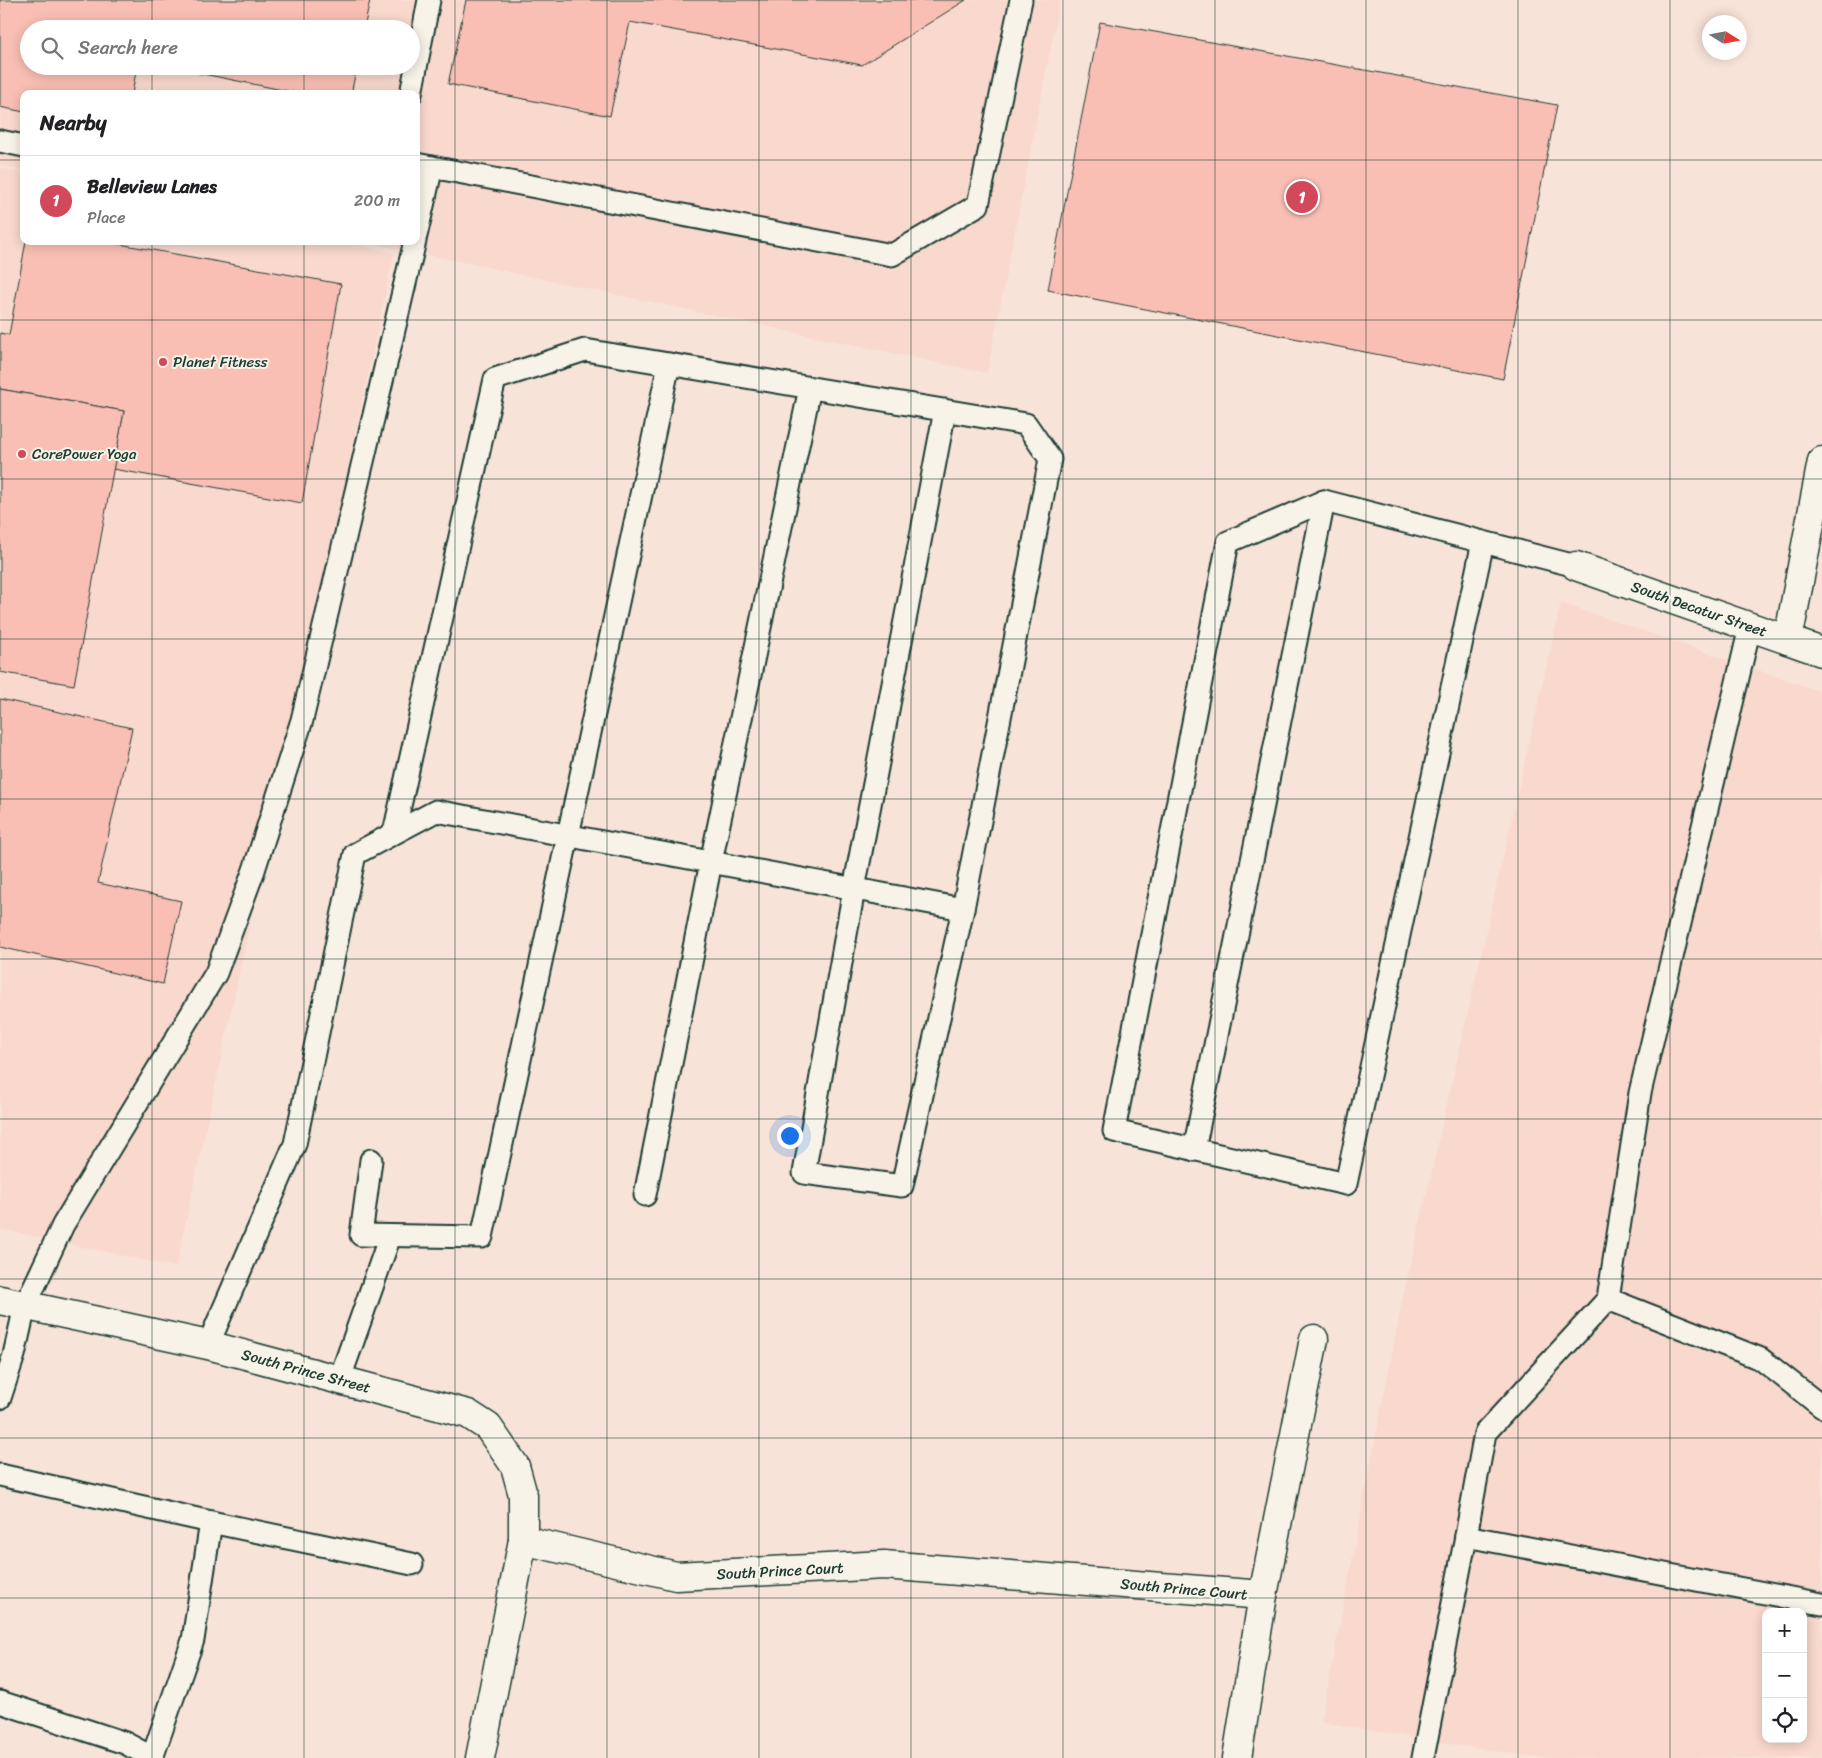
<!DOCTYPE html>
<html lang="en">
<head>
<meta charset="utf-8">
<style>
	body { margin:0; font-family:Sriracha,sans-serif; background:#f6f6f6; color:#202124 }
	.controls { position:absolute; right:15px; bottom:15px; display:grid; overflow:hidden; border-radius:10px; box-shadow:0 2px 12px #0003 }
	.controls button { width:45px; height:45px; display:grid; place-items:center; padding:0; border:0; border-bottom:1px solid #e0e0e0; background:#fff; color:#202124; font:25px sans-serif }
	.compass { position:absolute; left:1702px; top:15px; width:45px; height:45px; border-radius:50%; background:#fff; box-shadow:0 2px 12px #0003; rotate:101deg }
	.you { position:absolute; left:789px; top:1135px; width:18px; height:18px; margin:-12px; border:4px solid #fff; border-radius:50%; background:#1a73e8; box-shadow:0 0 0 8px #1a73e833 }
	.badge { display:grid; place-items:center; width:32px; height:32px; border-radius:50%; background:#d1495b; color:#fff; font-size:16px; font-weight:700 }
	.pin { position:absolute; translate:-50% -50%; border:2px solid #fff; box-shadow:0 1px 5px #0006 }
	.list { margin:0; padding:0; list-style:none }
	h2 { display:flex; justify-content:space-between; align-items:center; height:65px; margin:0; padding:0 20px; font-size:21px }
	h2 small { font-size:16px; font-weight:400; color:#757577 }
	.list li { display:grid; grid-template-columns:32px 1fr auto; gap:15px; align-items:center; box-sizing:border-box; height:90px; padding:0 20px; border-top:1px solid #e0e0e0 }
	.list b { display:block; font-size:19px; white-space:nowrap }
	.list p { margin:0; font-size:16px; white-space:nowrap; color:#757577 }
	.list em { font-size:16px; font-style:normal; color:#757577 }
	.icon { flex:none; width:28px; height:28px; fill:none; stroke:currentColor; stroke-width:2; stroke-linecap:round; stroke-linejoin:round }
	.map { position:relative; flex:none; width:1822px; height:1758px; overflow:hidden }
	.search { position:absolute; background:#fff; box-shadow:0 2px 12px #0003; left:20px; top:20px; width:400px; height:55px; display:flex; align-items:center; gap:12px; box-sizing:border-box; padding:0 18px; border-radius:28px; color:#757577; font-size:19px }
	.panel { position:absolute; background:#fff; box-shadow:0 2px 12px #0003; left:20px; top:90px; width:400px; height:155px; border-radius:10px }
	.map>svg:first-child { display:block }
	.built { fill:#f9d8cd; fill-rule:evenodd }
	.building { fill:#fabfb4; stroke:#1f3d34 }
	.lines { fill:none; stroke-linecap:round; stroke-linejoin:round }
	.lane-casing { stroke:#1f3d34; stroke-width:25 }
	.street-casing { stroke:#1f3d34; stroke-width:31 }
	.lane { stroke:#f7f3e8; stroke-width:21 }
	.street { stroke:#f7f3e8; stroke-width:28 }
	.grid { fill:none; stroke:#1f3d34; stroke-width:1; stroke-opacity:0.55 }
	.poi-dot { fill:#d1495b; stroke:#f7f3e8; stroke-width:2 }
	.labels { text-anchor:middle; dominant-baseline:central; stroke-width:4; stroke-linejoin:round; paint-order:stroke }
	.poi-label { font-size:15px; fill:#1f3d34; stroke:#f7f3e8; text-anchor:start }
	.street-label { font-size:15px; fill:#1f3d34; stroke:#f7f3e8 }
</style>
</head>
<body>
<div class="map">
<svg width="1822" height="1758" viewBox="0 0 1822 1758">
	<rect width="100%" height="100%" fill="#f8e3d8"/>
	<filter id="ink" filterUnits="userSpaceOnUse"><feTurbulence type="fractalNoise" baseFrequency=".02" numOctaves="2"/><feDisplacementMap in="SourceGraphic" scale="10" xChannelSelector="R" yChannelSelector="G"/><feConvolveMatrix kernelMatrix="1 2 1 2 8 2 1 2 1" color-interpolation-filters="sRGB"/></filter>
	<g filter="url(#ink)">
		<g class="built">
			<path d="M 0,0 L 1060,0 L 987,373 L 363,241 L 416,241 L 416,94 L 24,94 L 24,170 L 0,165 ZM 29,29 L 411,29 L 411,66 L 29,66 Z"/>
			<path d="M 0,168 L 24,173 L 24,241 L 338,241 L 394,253 L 176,1267 L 0,1229 Z"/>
			<path d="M 1561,603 L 1822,692 L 1822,1758 L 1538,1758 L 1321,1722 L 1402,1302 ZM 1766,1612 L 1803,1612 L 1803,1739 L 1766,1739 Z"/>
		</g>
		<g class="building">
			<path d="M 0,0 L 370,0 L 364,29 L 29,29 L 29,66 L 137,66 L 132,94 L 24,94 L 24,112 L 0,107 Z"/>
			<path d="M 466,0 L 966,0 L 862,65 L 630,22 L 610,116 L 448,84 Z"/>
			<path d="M 1100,22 L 1557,105 L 1503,379 L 1048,290 Z"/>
			<path d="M 164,66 L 357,66 L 351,94 L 302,94 Z"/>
			<path d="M 26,241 L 103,241 L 341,284 L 302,503 L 113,469 L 124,411 L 0,389 L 0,333 L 9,335 Z"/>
			<path d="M 0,389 L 124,411 L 74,685 L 0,672 Z"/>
			<path d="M 0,699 L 132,728 L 98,883 L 181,901 L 163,984 L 0,947 Z"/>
		</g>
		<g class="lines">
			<g class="lane-casing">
				<g id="lane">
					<path d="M 411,94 L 429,0"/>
					<path d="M 0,141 L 24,146"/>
					<path d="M 416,164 L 892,255 L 978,205 L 1021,0"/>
					<path d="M 416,236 L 432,167"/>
					<path d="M 1483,542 L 1346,1184 L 1114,1131 L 1228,542 L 1324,501 L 1576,566"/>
					<path d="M 1750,627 L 1640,1093 L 1608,1299 L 1761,1359 L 1822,1407"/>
					<path d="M 394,833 L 495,379 L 585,350 L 1026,424 L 1050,459 L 963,909 L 902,1186 L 804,1173 L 854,889 L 945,410"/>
					<path d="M 1194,1150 L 1324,501"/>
					<path d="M 371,1160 L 361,1235 L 482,1237 L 669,364"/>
					<path d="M 645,1195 L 711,862 L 810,388"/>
					<path d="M 1608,1299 L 1485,1433 L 1466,1536 L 1822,1604"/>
					<path d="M 208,1345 L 295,1144 L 355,854 L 436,811 L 963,909"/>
					<path d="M 339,1381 L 390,1236"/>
					<path d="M 0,1398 L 14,1355 L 25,1306 L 63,1225 L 216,973 L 254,870 L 302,720 L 415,241"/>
					<path d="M 0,1475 L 211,1522 L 412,1564"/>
					<path d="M 0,1702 L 125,1743 L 153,1758"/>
					<path d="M 152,1758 L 193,1640 L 211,1522"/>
					<path d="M 1423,1758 L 1466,1536"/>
				</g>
			</g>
			<g class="street-casing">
				<g id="street">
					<path d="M 1576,566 L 1822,652"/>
					<path d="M 1788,640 L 1822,461"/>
					<path d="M 0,1300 L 208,1345 L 468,1414 L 488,1427 L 515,1466 L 523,1495 L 523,1540 L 480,1758"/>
					<path d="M 523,1540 L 676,1576 L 884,1565 L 1263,1595"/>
					<path d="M 1237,1758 L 1263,1595 L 1314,1339"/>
				</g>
			</g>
			<use href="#lane" class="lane"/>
			<use href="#street" class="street"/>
		</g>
	</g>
	<path class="grid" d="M 152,0 L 152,29M 304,0 L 304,29M 455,0 L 455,1758M 607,0 L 607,1758M 759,0 L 759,1758M 911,0 L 911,1758M 1063,0 L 1063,1758M 1215,0 L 1215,1758M 1366,0 L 1366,1758M 1518,0 L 1518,1758M 1670,0 L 1670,1758M 152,66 L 152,94M 304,66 L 304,94M 0,160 L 24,160M 416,160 L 1822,160M 152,241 L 152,1758M 304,241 L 304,1758M 0,320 L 1822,320M 0,479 L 1822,479M 0,639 L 1822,639M 0,799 L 1822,799M 0,959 L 1822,959M 0,1119 L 1822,1119M 0,1279 L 1822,1279M 0,1438 L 1822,1438M 0,1598 L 1822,1598"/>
	<g class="poi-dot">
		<circle cx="163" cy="362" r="5"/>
		<circle cx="22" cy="454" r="5"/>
	</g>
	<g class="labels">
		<g class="poi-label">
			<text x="173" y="362">Planet Fitness</text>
			<text x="32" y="454">CorePower Yoga</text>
		</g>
		<g class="street-label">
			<text transform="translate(1699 609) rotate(19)">South Decatur Street</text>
			<text transform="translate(306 1371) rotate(15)">South Prince Street</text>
			<text transform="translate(780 1571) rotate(-3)">South Prince Court</text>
			<text transform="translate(1184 1589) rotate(5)">South Prince Court</text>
		</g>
	</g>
</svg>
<div class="controls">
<button>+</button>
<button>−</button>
<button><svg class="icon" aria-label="locate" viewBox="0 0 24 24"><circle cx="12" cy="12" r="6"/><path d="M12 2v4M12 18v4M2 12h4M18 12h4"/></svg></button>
</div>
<svg class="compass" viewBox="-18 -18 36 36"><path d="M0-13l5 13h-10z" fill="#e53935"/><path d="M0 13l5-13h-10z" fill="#757577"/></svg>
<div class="you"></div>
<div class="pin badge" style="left:1302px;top:197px">1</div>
<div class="search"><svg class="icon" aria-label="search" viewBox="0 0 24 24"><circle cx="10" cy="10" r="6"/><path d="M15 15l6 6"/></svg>Search here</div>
<section class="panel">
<h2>Nearby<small></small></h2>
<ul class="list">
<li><span class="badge">1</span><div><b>Belleview Lanes</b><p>Place</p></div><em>200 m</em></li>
</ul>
</section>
</div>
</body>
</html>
